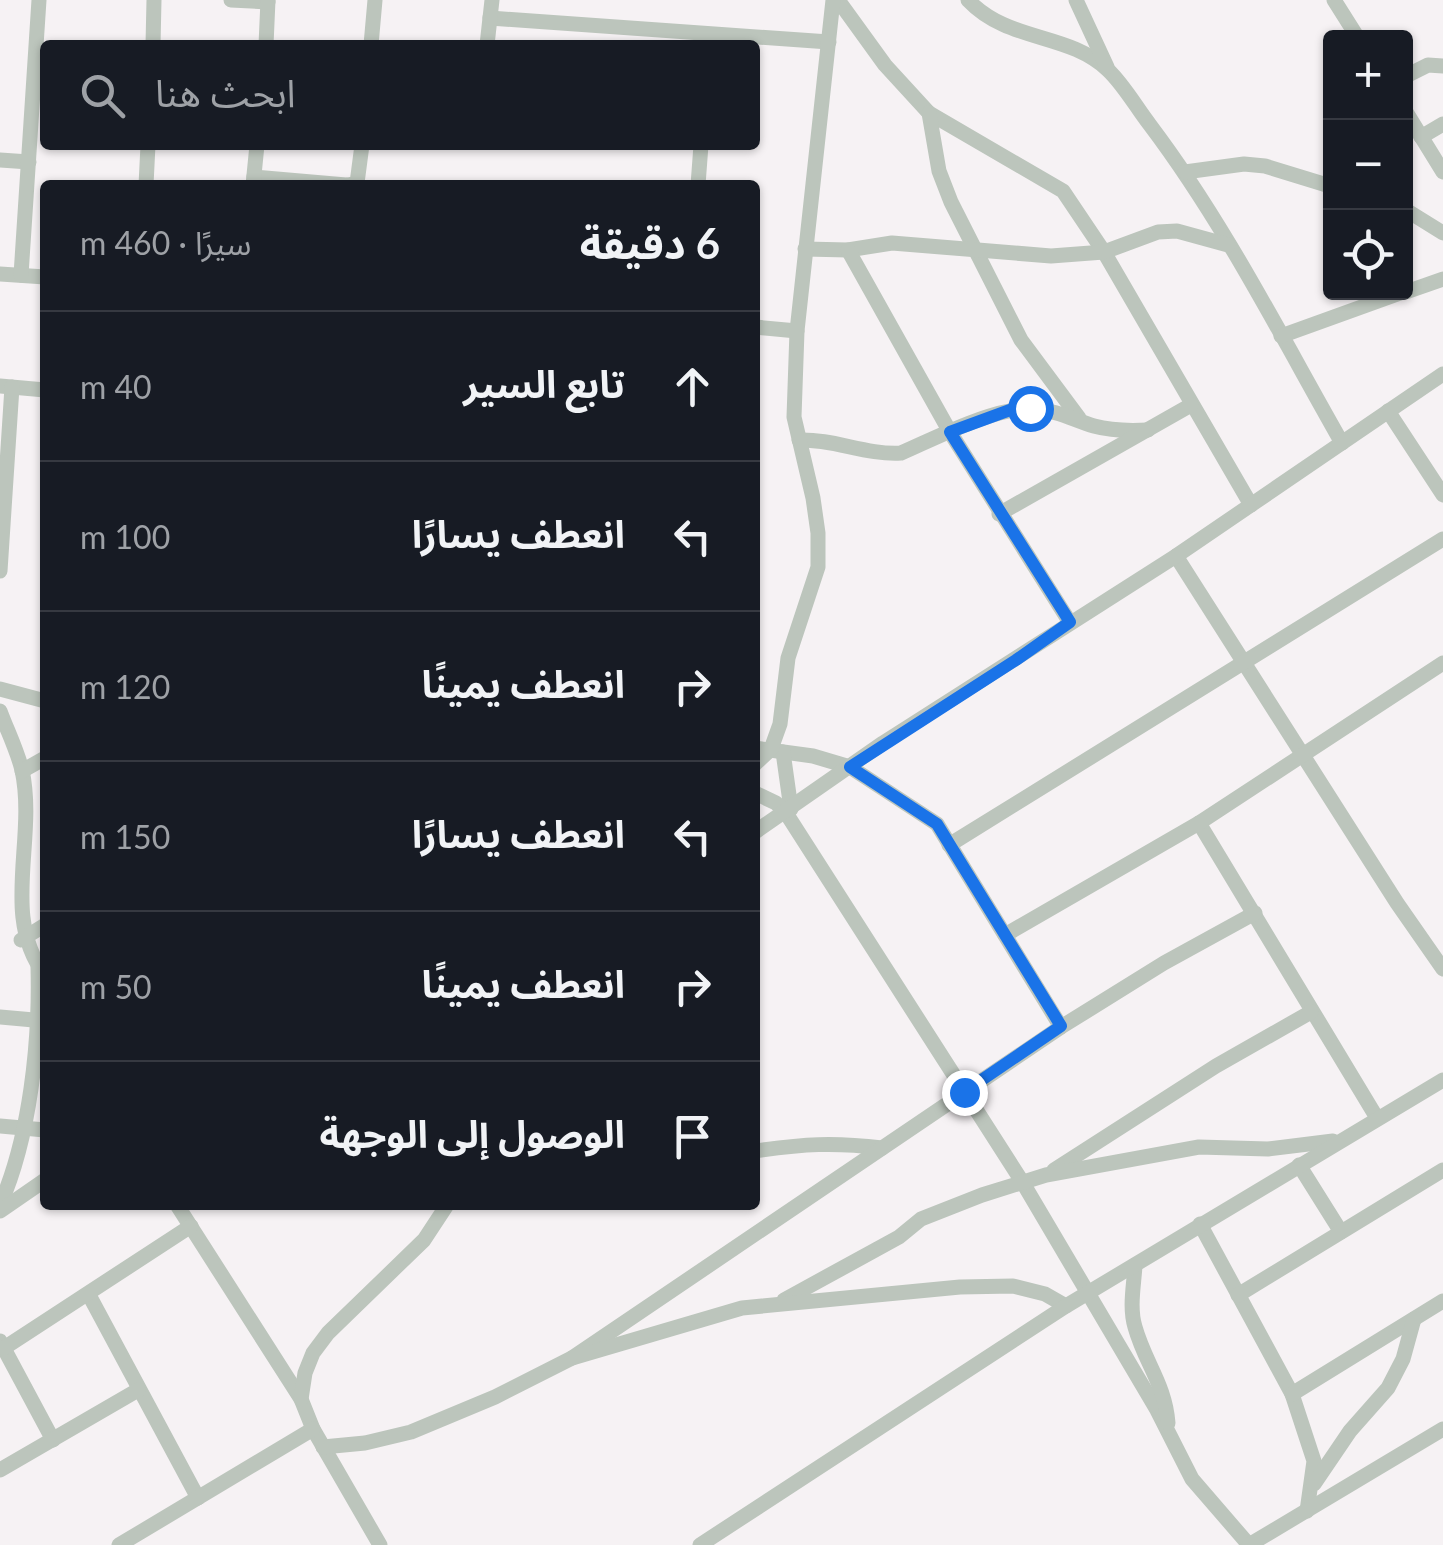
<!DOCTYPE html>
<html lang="ar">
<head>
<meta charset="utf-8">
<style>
	body { margin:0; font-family:Lato,"Noto Sans Arabic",sans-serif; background:#242831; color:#f1f3f6; direction:rtl }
	.controls { position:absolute; right:30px; top:30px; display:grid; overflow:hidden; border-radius:10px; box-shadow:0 2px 8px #0004 }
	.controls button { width:90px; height:90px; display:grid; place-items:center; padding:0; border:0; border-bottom:2px solid #363941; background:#171b24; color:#f1f3f6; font:50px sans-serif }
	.stop { position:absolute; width:30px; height:30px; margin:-22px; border:8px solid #1a73e8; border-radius:50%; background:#fff }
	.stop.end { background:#1a73e8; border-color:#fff; box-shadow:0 2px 10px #0008 }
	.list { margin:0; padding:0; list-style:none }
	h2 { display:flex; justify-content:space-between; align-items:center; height:130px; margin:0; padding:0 40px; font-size:42px }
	h2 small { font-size:32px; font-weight:400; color:#9ea1a6 }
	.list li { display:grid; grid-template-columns:65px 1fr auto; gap:30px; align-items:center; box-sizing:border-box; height:150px; padding:0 40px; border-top:2px solid #363941 }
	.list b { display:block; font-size:38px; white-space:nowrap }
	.list em { font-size:32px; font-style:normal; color:#9ea1a6 }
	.icon { flex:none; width:55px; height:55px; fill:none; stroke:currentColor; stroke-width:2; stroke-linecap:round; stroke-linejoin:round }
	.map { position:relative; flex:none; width:1443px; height:1545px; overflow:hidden; direction:ltr }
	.search { position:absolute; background:#171b24; box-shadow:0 2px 8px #0004; left:40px; top:40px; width:720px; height:110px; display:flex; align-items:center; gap:25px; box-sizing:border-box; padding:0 35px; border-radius:10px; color:#9ea1a6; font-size:38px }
	.panel { position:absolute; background:#171b24; box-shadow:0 2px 8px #0004; left:40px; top:180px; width:720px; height:1030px; border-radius:10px; direction:rtl }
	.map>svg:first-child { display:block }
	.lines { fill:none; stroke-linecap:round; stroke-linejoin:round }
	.street { stroke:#bcc5bc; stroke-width:15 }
	.route { stroke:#1a73e8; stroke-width:12 }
</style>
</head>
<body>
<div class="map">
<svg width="1443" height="1545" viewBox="0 0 1443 1545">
	<rect width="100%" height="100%" fill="#f6f2f4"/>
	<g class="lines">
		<g class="street">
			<path d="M 231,0 L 268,2"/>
			<path d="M 838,0 L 885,65 L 929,113 L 1063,191 L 1104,252 L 1251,505"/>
			<path d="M 968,0 C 1009,43 1068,32 1108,70 C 1124,85 1136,107 1150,125 C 1224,223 1281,336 1342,443"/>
			<path d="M 1076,0 L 1107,67"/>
			<path d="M 1334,0 L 1358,38"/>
			<path d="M 490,18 L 829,42"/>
			<path d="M 153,45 L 154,0"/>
			<path d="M 266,45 L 268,0"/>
			<path d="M 371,45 L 375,0"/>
			<path d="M 487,45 L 492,0"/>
			<path d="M 1406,76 L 1428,65 L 1443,66"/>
			<path d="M 1406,112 L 1443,172"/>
			<path d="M 929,113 L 939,171 L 951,202 L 1021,340 L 1079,418"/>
			<path d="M 1421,137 L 1443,124"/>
			<path d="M 0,160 L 29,162"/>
			<path d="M 1185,172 L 1244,164 L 1265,166 L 1330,186"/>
			<path d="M 254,177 L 346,185"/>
			<path d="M 146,185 L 148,145"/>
			<path d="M 253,185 L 257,145"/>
			<path d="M 348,185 L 357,183 L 362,145"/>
			<path d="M 698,185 L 701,145"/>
			<path d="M 1406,210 L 1443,233"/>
			<path d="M 805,249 L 848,250 L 892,243 L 1051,256 L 1104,252 L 1158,232 L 1177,231 L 1228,245"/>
			<path d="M 848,250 L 950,432 L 1069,621"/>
			<path d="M 0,274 L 45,277"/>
			<path d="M 21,275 L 39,0"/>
			<path d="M 1406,292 L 1443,279"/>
			<path d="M 755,327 L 797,331"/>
			<path d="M 1281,336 L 1403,292"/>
			<path d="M 0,386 L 45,390"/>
			<path d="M 1388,411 L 1443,495"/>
			<path d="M 799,440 C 834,439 866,455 901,453 C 936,438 996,406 1034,409 C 1056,410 1074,420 1094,426 C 1112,431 1130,431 1148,430"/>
			<path d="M 999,514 L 1191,405"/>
			<path d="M 1176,556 L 1397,903 L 1443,969"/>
			<path d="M 0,571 L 12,387"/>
			<path d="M 0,689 L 45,701"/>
			<path d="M 0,711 C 7,730 17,750 22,770 C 37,840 0,916 45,975"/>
			<path d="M 755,748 L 813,756 L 850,767 L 937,824 L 1061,1027"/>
			<path d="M 783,752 L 791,809"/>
			<path d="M 755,764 L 771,749 L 780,724 L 788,658 L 818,567 L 818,533 L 813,498 L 794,417 L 797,331 L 833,0"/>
			<path d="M 22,771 L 45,758"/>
			<path d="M 755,793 L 776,803 L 786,813 L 1023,1183 L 1157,1410 L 1192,1479 L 1249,1545"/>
			<path d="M 1199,823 L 1377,1118"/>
			<path d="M 755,832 L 883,743 L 1176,556 L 1443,374"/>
			<path d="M 949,845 L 1443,539"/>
			<path d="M 1005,935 L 1199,823 L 1443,663"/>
			<path d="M 21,940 L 45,925"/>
			<path d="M 0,1017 L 45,1021"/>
			<path d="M 0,1126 L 45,1130"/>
			<path d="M 755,1151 C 804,1144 833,1142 882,1148"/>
			<path d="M 1299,1165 L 1341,1232"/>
			<path d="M 1054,1170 L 1216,1066 L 1311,1012"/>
			<path d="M 0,1205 C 30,1137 40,1042 38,967"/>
			<path d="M 177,1205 L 301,1399 L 313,1429 L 380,1545"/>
			<path d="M 0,1211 L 45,1180"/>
			<path d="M 1200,1224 L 1292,1394 L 1314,1461 L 1307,1511"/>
			<path d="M 1135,1265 C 1134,1285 1129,1307 1135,1327 C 1145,1363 1165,1384 1168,1423"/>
			<path d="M 89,1295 L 198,1498"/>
			<path d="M 1238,1295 L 1443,1170"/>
			<path d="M 784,1300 L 899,1237 L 921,1219 L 982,1195 L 1046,1175 L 1199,1147 L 1268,1149 L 1333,1141"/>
			<path d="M 0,1341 L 53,1440"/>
			<path d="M 4,1348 L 191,1226"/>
			<path d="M 572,1358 L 1061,1027 L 1164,963 L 1255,913"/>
			<path d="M 1292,1394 L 1443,1301"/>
			<path d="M 301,1399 L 305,1373 L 313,1353 L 328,1333 L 424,1240 L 447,1205"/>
			<path d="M 323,1447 L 365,1443 L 411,1432 L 495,1397 L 572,1358 L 742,1308 L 960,1287 L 1013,1286 L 1045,1294 L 1066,1306"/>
			<path d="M 0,1470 L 138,1390"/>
			<path d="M 1314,1484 L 1350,1431 L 1388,1388 L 1403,1359 L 1414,1319"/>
			<path d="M 119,1545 L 313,1429"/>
			<path d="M 700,1545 L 1066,1306 L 1443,1080"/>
			<path d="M 1249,1545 L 1443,1429"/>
		</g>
	</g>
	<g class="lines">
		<path class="route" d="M 964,1092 L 1061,1026 L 937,824 L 850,767 L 1016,660 L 1070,622 L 950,432 L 1010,410 L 1030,408"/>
	</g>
</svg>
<div class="controls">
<button>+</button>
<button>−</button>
<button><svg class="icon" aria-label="locate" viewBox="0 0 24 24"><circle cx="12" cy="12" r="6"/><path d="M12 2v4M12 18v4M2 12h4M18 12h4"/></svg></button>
</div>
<div class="stop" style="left:1030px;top:408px"></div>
<div class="stop end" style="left:964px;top:1092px"></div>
<div class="search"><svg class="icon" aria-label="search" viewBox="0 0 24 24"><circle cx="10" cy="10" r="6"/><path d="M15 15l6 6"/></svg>ابحث هنا</div>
<section class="panel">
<h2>6 دقيقة<small>سيرًا · 460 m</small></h2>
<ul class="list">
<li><svg class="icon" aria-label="ahead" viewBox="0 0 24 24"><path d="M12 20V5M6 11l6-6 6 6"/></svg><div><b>تابع السير</b></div><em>40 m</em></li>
<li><svg class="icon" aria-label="left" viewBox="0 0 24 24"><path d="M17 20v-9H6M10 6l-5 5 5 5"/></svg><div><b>انعطف يسارًا</b></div><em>100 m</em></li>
<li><svg class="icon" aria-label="right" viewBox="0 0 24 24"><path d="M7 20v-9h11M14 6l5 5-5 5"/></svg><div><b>انعطف يمينًا</b></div><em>120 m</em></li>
<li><svg class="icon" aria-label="left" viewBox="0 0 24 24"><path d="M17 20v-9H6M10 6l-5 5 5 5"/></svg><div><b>انعطف يسارًا</b></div><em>150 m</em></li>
<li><svg class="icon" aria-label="right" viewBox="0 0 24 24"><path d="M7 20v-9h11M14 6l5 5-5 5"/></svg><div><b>انعطف يمينًا</b></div><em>50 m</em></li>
<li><svg class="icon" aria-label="arrive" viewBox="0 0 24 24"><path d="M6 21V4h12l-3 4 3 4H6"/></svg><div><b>الوصول إلى الوجهة</b></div></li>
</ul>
</section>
</div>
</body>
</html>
